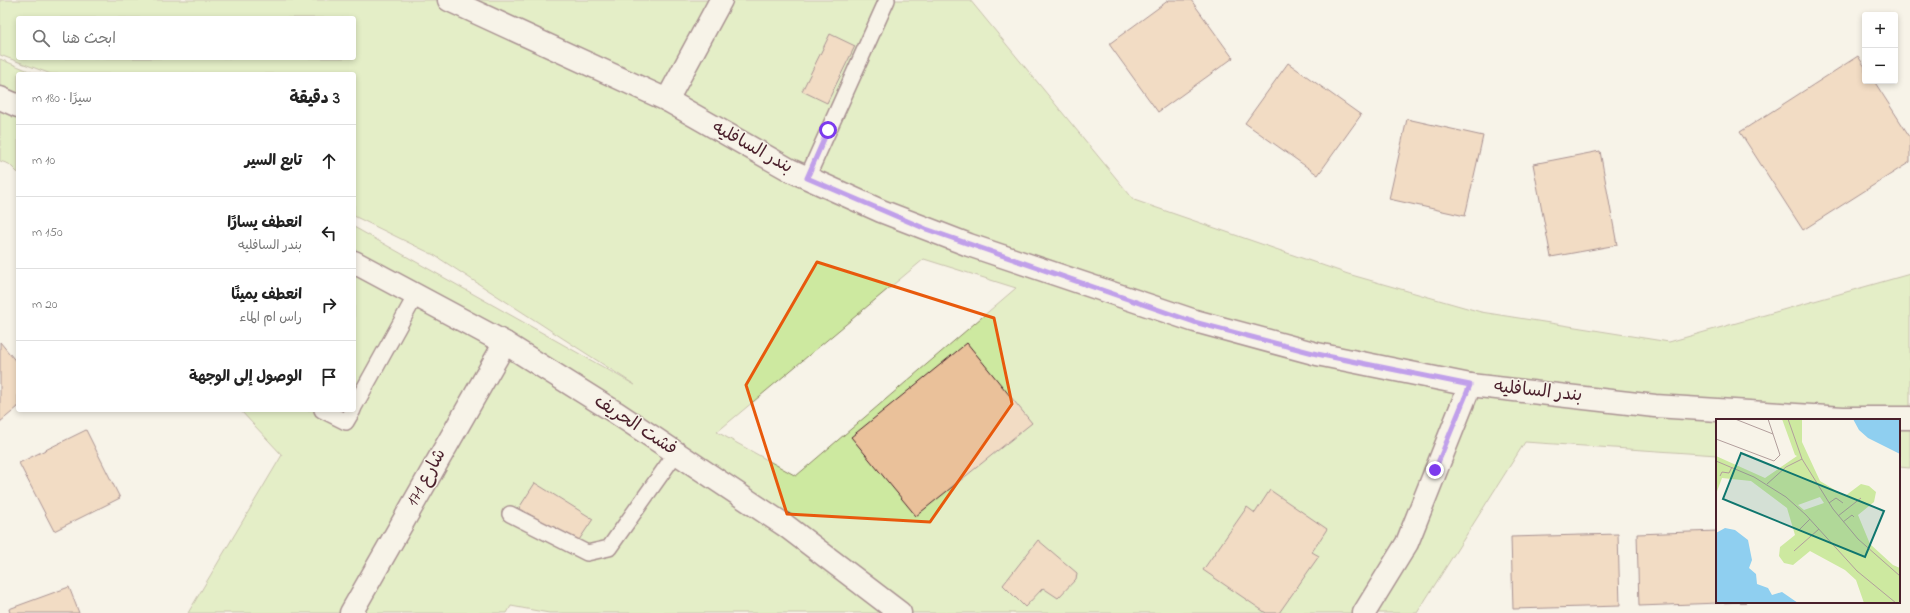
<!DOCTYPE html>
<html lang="ar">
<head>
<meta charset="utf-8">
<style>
	body { margin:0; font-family:"Indie Flower","Playpen Sans Arabic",sans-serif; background:#f2f2f2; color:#222; direction:rtl }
	.controls { position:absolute; right:12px; top:12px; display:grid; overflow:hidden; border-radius:4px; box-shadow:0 2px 6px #0003 }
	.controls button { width:36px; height:36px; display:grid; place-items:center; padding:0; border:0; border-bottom:1px solid #e0e0e0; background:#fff; color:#222; font:20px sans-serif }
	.stop { position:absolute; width:12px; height:12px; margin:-9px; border:3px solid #7c3aed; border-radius:50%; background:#fff }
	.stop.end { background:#7c3aed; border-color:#fff; box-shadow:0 1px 4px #0008 }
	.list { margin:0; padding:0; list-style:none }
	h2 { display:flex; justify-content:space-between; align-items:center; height:52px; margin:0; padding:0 16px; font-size:17px }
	h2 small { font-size:13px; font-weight:400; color:#767676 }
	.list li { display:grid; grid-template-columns:26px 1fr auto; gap:12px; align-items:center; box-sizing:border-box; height:72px; padding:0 16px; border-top:1px solid #e0e0e0 }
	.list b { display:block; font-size:15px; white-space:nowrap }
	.list p { margin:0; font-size:13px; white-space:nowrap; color:#767676 }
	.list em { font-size:13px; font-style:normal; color:#767676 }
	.icon { flex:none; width:22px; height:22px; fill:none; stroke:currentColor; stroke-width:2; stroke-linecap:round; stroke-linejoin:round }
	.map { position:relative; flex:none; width:1910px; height:613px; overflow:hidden; direction:ltr }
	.search { position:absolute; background:#fff; box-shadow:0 2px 6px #0003; left:16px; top:16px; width:340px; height:44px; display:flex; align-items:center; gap:10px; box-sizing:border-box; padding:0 14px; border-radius:4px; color:#767676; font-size:15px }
	.panel { position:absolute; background:#fff; box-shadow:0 2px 6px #0003; left:16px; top:72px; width:340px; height:340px; border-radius:4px; direction:rtl }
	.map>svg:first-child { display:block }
	.green { fill:#cde9a0; stroke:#8c8466; fill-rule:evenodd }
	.building { fill:#eac19a; stroke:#4a1f2b }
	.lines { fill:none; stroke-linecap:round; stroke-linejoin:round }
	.lane-casing { stroke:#4a1f2b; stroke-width:18 }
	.street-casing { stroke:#4a1f2b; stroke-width:25 }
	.lane { stroke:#f7f3e8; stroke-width:15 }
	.street { stroke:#f7f3e8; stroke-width:22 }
	.route { stroke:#7c3aed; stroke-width:5 }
	.marked { fill:none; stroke:#e8590c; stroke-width:3; stroke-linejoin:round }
	.labels { text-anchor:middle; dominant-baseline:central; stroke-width:3; stroke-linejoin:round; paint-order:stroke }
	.street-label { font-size:18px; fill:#4a1f2b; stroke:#f7f3e8 }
	.inset-road { fill:none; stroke:#b29e9c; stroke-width:1 }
	.view { fill:#0f766e; fill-opacity:0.15; stroke:#0f766e; stroke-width:2 }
	.inset-edge { fill:none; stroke:#4a1f2b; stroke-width:2 }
</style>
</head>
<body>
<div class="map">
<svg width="1910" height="613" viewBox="0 0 1910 613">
	<rect width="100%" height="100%" fill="#f7f3e8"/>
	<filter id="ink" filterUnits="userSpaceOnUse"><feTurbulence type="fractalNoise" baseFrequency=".025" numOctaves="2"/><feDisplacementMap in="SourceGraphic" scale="8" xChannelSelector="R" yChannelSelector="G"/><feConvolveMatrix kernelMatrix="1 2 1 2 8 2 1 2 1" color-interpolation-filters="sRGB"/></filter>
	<g filter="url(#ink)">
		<g class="green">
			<path d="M 0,0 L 970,0 L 1134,200 L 1348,274 L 1481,312 L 1669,342 L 1910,274 L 1910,468 L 1899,467 L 1899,420 L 1717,420 L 1717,455 L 1525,442 L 1417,613 L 549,613 L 511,606 L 507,613 L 188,613 L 282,455 L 240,410 L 354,410 L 354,227 L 635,385 L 434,255 L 354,216 L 354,74 L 51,74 L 0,55 ZM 18,18 L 354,18 L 354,58 L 18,58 ZM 924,259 L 1016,288 L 796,476 L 717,432 Z"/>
			<path d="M 0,59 L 36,74 L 18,74 L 18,173 L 9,164 L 0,161 Z"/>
		</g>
		<g class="building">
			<path d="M 1169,0 L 1191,0 L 1233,58 L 1158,112 L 1109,44 Z"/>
			<path d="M 830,34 L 855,46 L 827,103 L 802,91 Z"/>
			<path d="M 1858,56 L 1865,67 L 1865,81 L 1874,81 L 1910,137 L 1910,162 L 1803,230 L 1740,132 Z"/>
			<path d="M 1288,63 L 1361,115 L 1318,175 L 1245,123 Z"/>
			<path d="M 1407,119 L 1483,136 L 1465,216 L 1389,199 Z"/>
			<path d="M 1600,151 L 1617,245 L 1551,257 L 1533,164 Z"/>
			<path d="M 0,342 L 18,364 L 18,407 L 0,422 Z"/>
			<path d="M 967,343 L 1032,423 L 916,516 L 851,437 Z"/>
			<path d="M 86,430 L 120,498 L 54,531 L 19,463 Z"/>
			<path d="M 535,483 L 593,519 L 577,543 L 519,508 Z"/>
			<path d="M 1270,490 L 1327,529 L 1312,552 L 1319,556 L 1279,613 L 1266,613 L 1203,570 L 1247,507 L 1255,513 Z"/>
			<path d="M 1717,531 L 1717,602 L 1746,602 L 1639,606 L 1637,534 Z"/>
			<path d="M 1618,534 L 1620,606 L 1513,609 L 1511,537 Z"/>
			<path d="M 1038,540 L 1077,573 L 1076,579 L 1058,598 L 1043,588 L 1025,607 L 1003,585 Z"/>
			<path d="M 69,587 L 79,613 L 10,613 L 9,609 Z"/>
		</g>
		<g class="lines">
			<g class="lane-casing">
				<g id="lane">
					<path d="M 807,178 L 887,0"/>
					<path d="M 354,407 L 416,295"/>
					<path d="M 322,410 L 346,422 L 353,410"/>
					<path d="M 510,514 L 587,553 L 609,548 L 676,453"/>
				</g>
			</g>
			<g class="street-casing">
				<g id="street">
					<path d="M 449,0 L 667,100 L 790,170 L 881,211 L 969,245 L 1195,321 L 1317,354 L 1470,385 L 1655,406 L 1843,418 L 1910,418"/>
					<path d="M 0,98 L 18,106"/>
					<path d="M 667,100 L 721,0"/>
					<path d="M 354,262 L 505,343 L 615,412 L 786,526 L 900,613"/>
					<path d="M 351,613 L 505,343"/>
					<path d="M 1364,613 L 1407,543 L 1470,385"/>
				</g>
			</g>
			<use href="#lane" class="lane"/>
			<use href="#street" class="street"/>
		</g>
	</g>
	<g class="lines" filter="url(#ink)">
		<path class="route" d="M 828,130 L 807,178 L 926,229 L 1194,322 L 1317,354 L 1470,385 L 1435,470"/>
	</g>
	<path d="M0 0H1910V613H0ZM 817,262 L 994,318 L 1012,404 L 930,522 L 787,514 L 746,385 Z" fill="#f7f3e8" fill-opacity=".55" fill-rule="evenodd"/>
	<path class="marked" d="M 817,262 L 994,318 L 1012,404 L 930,522 L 787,514 L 746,385 Z"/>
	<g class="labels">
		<g class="street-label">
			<text transform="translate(752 148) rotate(29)">بندر السافليه</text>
			<text transform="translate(1538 392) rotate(6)">بندر السافليه</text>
			<text transform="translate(635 426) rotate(33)">فشت الحريف</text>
			<text transform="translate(427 478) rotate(-61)">شارع 171</text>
		</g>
	</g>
	<g transform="translate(1716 419)">
		<rect width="184" height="184" fill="#f7f3e8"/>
		<path d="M 66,0 L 86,0 L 86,23 L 104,62 L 129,77 L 145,65 L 153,67 L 160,73 L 158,83 L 142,96 L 154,125 L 177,146 L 184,149 L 184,184 L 148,184 L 140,161 L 129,151 L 94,132 L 77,146 L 68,144 L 63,137 L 64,128 L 79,116 L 71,89 L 35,62 L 6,59 L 0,75 L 0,37 L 49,59 L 81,37 L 79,36 ZM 104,78 L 108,84 L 88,91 L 82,86 Z" fill="#cde9a0" fill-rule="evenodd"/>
		<path d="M 137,0 L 184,0 L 184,35 L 152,19 L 143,11 ZM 9,109 L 19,111 L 32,121 L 36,141 L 33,149 L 40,155 L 41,165 L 52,169 L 56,176 L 66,173 L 82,184 L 0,184 L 0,114 Z" fill="#8fcff0"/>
		<path class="inset-road" d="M 19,0 L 57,15M 72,0 L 86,40 L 117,90 L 142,120 L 184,157M 0,20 L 58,42 L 64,36 L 52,0M 0,42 L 38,58 L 70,78 L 90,96 L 141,152 L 180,184M 4,57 L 6,53 L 13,54 L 16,48M 51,65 L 70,48 L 86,40M 113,84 L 120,79 L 127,84M 122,97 L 145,79M 127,103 L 136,96 L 138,98M 83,111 L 94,100M 78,132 L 103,110"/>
		<path class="view" d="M 25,34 L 168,92 L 149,138 L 7,80 Z"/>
		<rect width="184" height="184" class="inset-edge"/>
	</g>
</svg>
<div class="controls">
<button>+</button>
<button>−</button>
</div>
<div class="stop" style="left:828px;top:130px"></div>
<div class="stop end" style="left:1435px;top:470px"></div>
<div class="search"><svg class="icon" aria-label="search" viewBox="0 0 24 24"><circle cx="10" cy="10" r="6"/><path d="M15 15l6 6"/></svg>ابحث هنا</div>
<section class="panel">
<h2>3 دقيقة<small>سيرًا · 180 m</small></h2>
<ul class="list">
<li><svg class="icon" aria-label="ahead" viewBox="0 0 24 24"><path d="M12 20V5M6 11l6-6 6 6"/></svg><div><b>تابع السير</b></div><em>10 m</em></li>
<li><svg class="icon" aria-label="left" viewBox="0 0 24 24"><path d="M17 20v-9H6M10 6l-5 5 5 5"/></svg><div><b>انعطف يسارًا</b><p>بندر السافليه</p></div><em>150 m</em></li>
<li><svg class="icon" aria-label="right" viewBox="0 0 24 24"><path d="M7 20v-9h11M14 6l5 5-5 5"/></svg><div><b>انعطف يمينًا</b><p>راس ام الماء</p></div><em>20 m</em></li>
<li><svg class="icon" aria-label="arrive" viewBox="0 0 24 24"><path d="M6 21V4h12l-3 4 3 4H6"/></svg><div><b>الوصول إلى الوجهة</b></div></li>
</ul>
</section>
</div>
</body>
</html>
